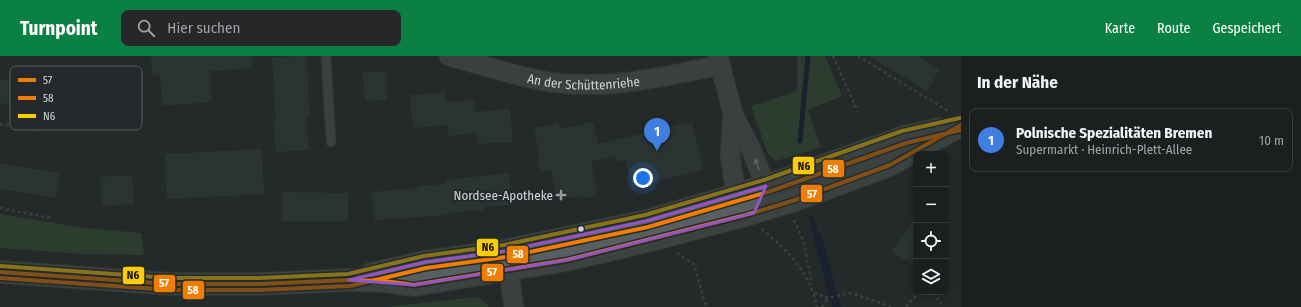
<!DOCTYPE html>
<html lang="de">
<head>
<meta charset="utf-8">
<style>
	body { margin:0; font-family:"Fira Sans Condensed",sans-serif; background:#252729; color:#f1f3f6 }
	.controls { position:absolute; right:12px; bottom:12px; display:grid; overflow:hidden; border-radius:8px; box-shadow:0 2px 10px #0003 }
	.controls button { width:36px; height:36px; display:grid; place-items:center; padding:0; border:0; border-bottom:1px solid #3a3d3e; background:#1c1f20; color:#f1f3f6; font:20px sans-serif }
	.you { position:absolute; left:643px; top:122px; width:14px; height:14px; margin:-10px; border:3px solid #fff; border-radius:50%; background:#1a73e8; box-shadow:0 0 0 6px #1a73e833 }
	.badge { display:grid; place-items:center; width:26px; height:26px; border-radius:50%; background:#0b8043; color:#fff; font-size:13px; font-weight:700 }
	.pin { position:absolute; translate:-50% -33px; filter:drop-shadow(0 1px 2px #0008) }
	.pin::after { content:''; position:absolute; top:21px; width:14px; height:12px; background:inherit; clip-path:polygon(0 0,100% 0,50% 100%) }
	.list { margin:0; padding:0; list-style:none }
	h2 { display:flex; justify-content:space-between; align-items:center; height:52px; margin:0; padding:0 16px; font-size:17px }
	h2 small { font-size:13px; font-weight:400; color:#a0a2a5 }
	.list li { display:grid; grid-template-columns:26px 1fr auto; gap:12px; align-items:center; box-sizing:border-box; height:64px; margin:0 8px 8px; padding:0 8px; border:1px solid #3a3d3e; border-radius:8px }
	.list b { display:block; font-size:15px; white-space:nowrap }
	.list p { margin:0; font-size:13px; white-space:nowrap; color:#a0a2a5 }
	.list em { font-size:13px; font-style:normal; color:#a0a2a5 }
	.icon { flex:none; width:22px; height:22px; fill:none; stroke:currentColor; stroke-width:2; stroke-linecap:round; stroke-linejoin:round }
	.map { position:relative; flex:none; width:961px; height:251px; overflow:hidden }
	header { display:flex; align-items:center; gap:24px; box-sizing:border-box; height:56px; padding:0 20px; background:#0b8043; color:#fff }
	header strong { font-size:19px }
	nav { display:flex; gap:22px; margin-inline-start:auto; font-size:14px }
	.search { width:280px; height:36px; background:#252729; display:flex; align-items:center; gap:10px; box-sizing:border-box; padding:0 14px; border-radius:8px; color:#a0a2a5; font-size:15px }
	main { display:flex }
	aside { flex:1; background:#1c1f20 }
	.map>svg:first-child { display:block }
	.green { fill:#365539 }
	.water { fill:#0d1739 }
	.lines { fill:none; stroke-linecap:round; stroke-linejoin:round }
	.stream { stroke:#0d1739; stroke-width:5 }
	.building { fill:#31413f }
	.service-casing { stroke:#414445; stroke-width:11 }
	.minor-casing { stroke:#414445; stroke-width:21 }
	.secondary-casing { stroke:#414445; stroke-width:24 }
	.path { stroke:#555859; stroke-width:2.5; stroke-dasharray:3 3; stroke-linecap:butt }
	.service { stroke:#565959; stroke-width:9 }
	.minor { stroke:#565959; stroke-width:19 }
	.secondary { stroke:#585f61; stroke-width:22 }
	.bus-1-casing { stroke:#242a2b; stroke-width:7 }
	.bus-2-casing { stroke:#242a2b; stroke-width:7 }
	.bus-3-casing { stroke:#242a2b; stroke-width:7 }
	.bus-1 { stroke:#ef7d00; stroke-width:4 }
	.bus-2 { stroke:#ef7d00; stroke-width:4 }
	.bus-3 { stroke:#fecc05; stroke-width:4 }
	.oneway { fill:#9fa3a3 }
	.marked { fill:none; stroke:#9056c4; stroke-width:3; stroke-linejoin:round }
	.poi-dot { fill:#949898; stroke:#242a2b; stroke-width:1.5 }
	.bus-dot { fill:#d0d4d4; stroke:#242a2b; stroke-width:1.5 }
	.labels { text-anchor:middle; dominant-baseline:central; stroke-width:4; stroke-linejoin:round; paint-order:stroke }
	.street-label { font-size:13px; fill:#d0d4d4; stroke:#242a2b }
	.poi-label { font-size:13px; fill:#d0d4d4; stroke:#242a2b; text-anchor:end }
	.key { fill:#242a2b; stroke:#585d5e; stroke-width:1 }
	.key-label { font-size:11px; fill:#d0d4d4 }
	.line-badge { stroke:#242a2b; stroke-width:1.5 }
	.badge-label { font-size:11px; text-anchor:middle; font-weight:bold; fill:#fff }
	.pale-badge-label { font-size:11px; text-anchor:middle; font-weight:bold; fill:#111 }
</style>
</head>
<body>
<header>
<strong>Turnpoint</strong>
<div class="search"><svg class="icon" aria-label="search" viewBox="0 0 24 24"><circle cx="10" cy="10" r="6"/><path d="M15 15l6 6"/></svg>Hier suchen</div>
<nav><a>Karte</a><a>Route</a><a>Gespeichert</a></nav>
</header>
<main>
<div class="map">
<svg width="961" height="251" viewBox="0 0 961 251">
	<rect width="100%" height="100%" fill="#25292a"/>
	<g class="green">
		<path d="M 797,0 L 825,0 L 842,40 L 808,54 L 821,91 L 776,105 L 767,96 L 751,50 L 797,35 Z"/>
		<path d="M 0,158 L 85,172 L 141,177 L 144,199 L 84,198 L 0,192 Z"/>
		<path d="M 478,241 L 489,251 L 386,251 Z"/>
	</g>
	<path class="water" d="M 821,177 L 840,248 L 841,251 L 832,251 L 813,180 Z"/>
	<g class="lines">
		<g class="stream">
			<path d="M 800,85 L 808,0"/>
			<path d="M 811,162 L 818,185"/>
		</g>
	</g>
	<g class="building">
		<path d="M 151,0 L 252,0 L 253,12 L 210,15 L 212,46 L 162,50 L 160,19 L 152,20 Z"/>
		<path d="M 307,0 L 309,61 L 306,62 L 309,94 L 276,96 L 274,64 L 276,64 L 272,1 Z"/>
		<path d="M 869,0 L 918,0 L 940,13 L 927,35 Z"/>
		<path d="M 386,15 L 387,44 L 365,45 L 363,17 Z"/>
		<path d="M 0,23 L 71,35 L 67,58 L 0,47 Z"/>
		<path d="M 445,36 L 445,46 L 474,44 L 475,56 L 510,53 L 513,86 L 477,88 L 477,77 L 448,80 L 447,69 L 413,72 L 410,39 Z"/>
		<path d="M 593,66 L 598,88 L 692,66 L 703,114 L 632,131 L 626,104 L 617,106 L 616,100 L 591,105 L 598,139 L 584,142 L 583,139 L 557,144 L 551,114 L 540,116 L 537,103 L 540,103 L 534,72 L 558,67 L 560,73 Z"/>
		<path d="M 262,93 L 264,138 L 167,143 L 165,98 Z"/>
		<path d="M 0,107 L 60,117 L 56,142 L 0,133 Z"/>
		<path d="M 509,117 L 511,149 L 483,151 L 483,154 L 448,157 L 449,159 L 375,164 L 372,136 L 418,132 L 418,130 L 446,128 L 446,124 Z"/>
		<path d="M 132,119 L 134,148 L 102,150 L 100,121 Z"/>
		<path d="M 282,136 L 348,137 L 348,165 L 282,165 Z"/>
		<path d="M 916,158 L 916,210 L 892,196 L 901,180 L 903,181 Z"/>
	</g>
	<g class="lines">
		<g class="service-casing">
			<path id="service" d="M 326,0 L 331,86"/>
		</g>
		<g class="minor-casing">
			<g id="minor">
				<path id="s1" d="M 449,0 C 478,8 506,17 534,23 C 597,37 659,22 720,9"/>
				<path d="M 718,0 L 733,58 L 750,91 L 766,130 L 754,157 L 736,139 L 730,98 L 733,58"/>
				<path d="M 506,198 L 514,251"/>
			</g>
		</g>
		<g class="secondary-casing">
			<g id="secondary">
				<path d="M 0,216 L 171,228 L 259,228 L 349,224 L 384,225 L 414,229 L 567,204 L 651,184 L 746,159 L 795,144 L 890,109 L 961,69"/>
				<path d="M 371,218 L 425,206 L 505,195 L 646,165 L 766,130 L 904,81 L 939,73"/>
			</g>
		</g>
		<g class="path">
			<path d="M 833,0 L 858,56"/>
			<path d="M 858,0 L 948,55"/>
			<path d="M 0,68 L 41,74"/>
			<path d="M 0,152 L 51,162"/>
			<path d="M 794,164 L 803,184 L 812,228"/>
			<path d="M 762,173 C 790,198 808,213 817,251"/>
			<path d="M 677,197 L 694,208 L 706,251"/>
			<path d="M 934,236 L 943,251"/>
			<path d="M 814,237 L 828,242 L 851,237 L 892,251"/>
			<path d="M 822,251 L 828,242"/>
			<path d="M 906,251 L 919,236"/>
		</g>
		<use href="#service" class="service"/>
		<use href="#minor" class="minor"/>
		<use href="#secondary" class="secondary"/>
		<g class="bus-1-casing">
			<path id="bus-1" d="M 0,216 L 171,228 L 259,228 L 349,224 L 384,225 L 414,229 L 567,204 L 746,159 L 795,144 L 890,109 L 961,69"/>
		</g>
		<g class="bus-2-casing">
			<path id="bus-2" d="M 0,222 L 171,234 L 259,234 L 350,230 L 426,212 L 506,201 L 648,171 L 768,136 L 906,87 L 961,74"/>
		</g>
		<g class="bus-3-casing">
			<path id="bus-3" d="M 0,210 L 171,222 L 259,222 L 348,218 L 424,200 L 504,189 L 645,159 L 764,124 L 902,75 L 960,62"/>
		</g>
		<use href="#bus-1" class="bus-1"/>
		<use href="#bus-2" class="bus-2"/>
		<use href="#bus-3" class="bus-3"/>
	</g>
	<defs><path id="oneway-solid" d="M-6-.8H1V-3.2L6.5 0L1 3.2V.8H-6Z"/></defs>
	<use class="oneway" href="#oneway-solid" transform="translate(757 108) rotate(-112)"/>
	<path d="M0 0H961V251H0ZM 766,130 L 754,157 L 567,204 L 414,229 L 349,224 L 425,206 L 505,195 L 646,165 Z" fill="#25292a" fill-opacity=".55" fill-rule="evenodd"/>
	<path class="marked" d="M 766,130 L 754,157 L 567,204 L 414,229 L 349,224 L 425,206 L 505,195 L 646,165 Z"/>
	<path class="poi-dot" d="M559 133h4v4h4v4h-4v4h-4v-4h-4v-4h4z"/>
	<circle class="bus-dot" cx="581" cy="173" r="3.5"/>
	<g class="labels">
		<g class="street-label">
			<text stroke="none"><textPath href="#s1" startOffset="138">An der Schüttenriehe</textPath></text>
		</g>
		<g class="poi-label">
			<text x="553" y="139">Nordsee-Apotheke</text>
		</g>
	</g>
	<rect x="10" y="10" width="132" height="64" rx="6" class="key"/>
	<rect x="18" y="22" width="18" height="4" fill="#ef7d00"/>
	<rect x="18" y="40" width="18" height="4" fill="#ef7d00"/>
	<rect x="18" y="58" width="18" height="4" fill="#fecc05"/>
	<g class="key-label">
		<text x="43" y="28">57</text>
		<text x="43" y="46">58</text>
		<text x="43" y="64">N6</text>
	</g>
	<g class="line-badge">
		<rect x="792" y="100" width="23" height="19" rx="4" fill="#fecc05"/>
		<rect x="822" y="103" width="23" height="19" rx="4" fill="#ef7d00"/>
		<rect x="800" y="128" width="23" height="19" rx="4" fill="#ef7d00"/>
		<rect x="476" y="182" width="23" height="19" rx="4" fill="#fecc05"/>
		<rect x="506" y="189" width="23" height="19" rx="4" fill="#ef7d00"/>
		<rect x="481" y="207" width="23" height="19" rx="4" fill="#ef7d00"/>
		<rect x="122" y="210" width="23" height="19" rx="4" fill="#fecc05"/>
		<rect x="153" y="218" width="23" height="19" rx="4" fill="#ef7d00"/>
		<rect x="182" y="224" width="23" height="20" rx="4" fill="#ef7d00"/>
	</g>
	<g class="badge-label">
		<text x="833" y="117">58</text>
		<text x="812" y="142">57</text>
		<text x="518" y="202">58</text>
		<text x="492" y="220">57</text>
		<text x="164" y="231">57</text>
		<text x="193" y="238">58</text>
	</g>
	<g class="pale-badge-label">
		<text x="804" y="114">N6</text>
		<text x="488" y="195">N6</text>
		<text x="133" y="223">N6</text>
	</g>
</svg>
<div class="controls">
<button>+</button>
<button>−</button>
<button><svg class="icon" aria-label="locate" viewBox="0 0 24 24"><circle cx="12" cy="12" r="6"/><path d="M12 2v4M12 18v4M2 12h4M18 12h4"/></svg></button>
<button><svg class="icon" aria-label="layers" viewBox="0 0 24 24"><path d="M12 4l9 5-9 5-9-5zM3 14l9 5 9-5"/></svg></button>
</div>
<div class="you"></div>
<div class="pin badge" style="left:657px;top:95px;background:#3f7fe0">1</div>
</div>
<aside>
<h2>In der Nähe<small></small></h2>
<ul class="list">
<li><span class="badge" style="background:#3f7fe0">1</span><div><b>Polnische Spezialitäten Bremen</b><p>Supermarkt · Heinrich-Plett-Allee</p></div><em>10 m</em></li>
</ul>
</aside>
</main>
</body>
</html>
